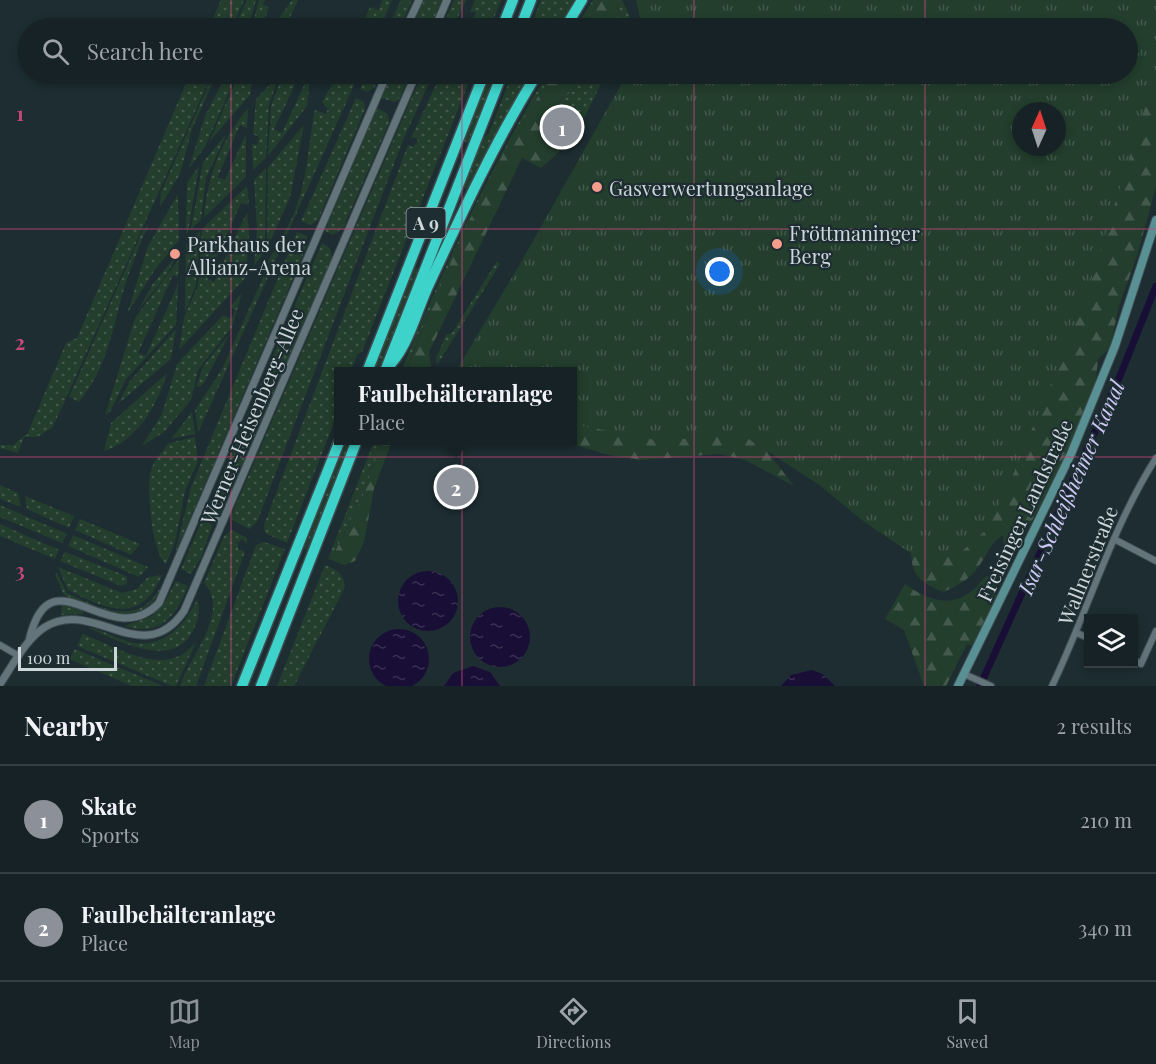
<!DOCTYPE html>
<html lang="en">
<head>
<meta charset="utf-8">
<style>
	body { margin:0; font-family:"Playfair Display",serif; background:#1f2a2e; color:#f1f3f6 }
	.controls { position:absolute; right:18px; bottom:18px; display:grid; overflow:hidden; border-radius:0px; box-shadow:0 3px 9px #0003 }
	.controls button { width:54px; height:54px; display:grid; place-items:center; padding:0; border:0; border-bottom:2px solid #353f43; background:#162226; color:#f1f3f6; font:30px sans-serif }
	.compass { position:absolute; left:1012px; top:102px; width:54px; height:54px; border-radius:50%; background:#162226; box-shadow:0 3px 9px #0003; rotate:3deg }
	.scale { position:absolute; left:18px; bottom:15px; width:99px; box-sizing:border-box; padding-left:6px; border:3px solid #cdd7db; border-top:0; font-size:16px; line-height:21px; white-space:nowrap; color:#cdd7db; -webkit-text-stroke:4px #1d2d32; paint-order:stroke }
	.you { position:absolute; left:720px; top:272px; width:21px; height:21px; margin:-15px; border:4px solid #fff; border-radius:50%; background:#1a73e8; box-shadow:0 0 0 9px #1a73e833 }
	.badge { display:grid; place-items:center; width:39px; height:39px; border-radius:50%; background:#8c9099; color:#fff; font-size:20px; font-weight:700 }
	.pin { position:absolute; translate:-50% -50%; border:3px solid #fff; box-shadow:0 2px 6px #0006 }
	.popup { position:absolute; left:334px; top:367px; width:243px; height:78px; box-sizing:border-box; display:grid; place-content:center; border-radius:0px; background:#162226; filter:drop-shadow(0 2px 4px #0005); font-size:20px; white-space:nowrap; color:#9ea4a7 }
	.popup b { font-size:22px; color:#f1f3f6 }
	.popup::after { content:''; position:absolute; left:50%; top:100%; margin-left:-12px; border:12px solid transparent; border-top-color:#162226 }
	.list { margin:0; padding:0; list-style:none }
	h2 { display:flex; justify-content:space-between; align-items:center; height:78px; margin:0; padding:0 24px; font-size:26px }
	h2 small { font-size:20px; font-weight:400; color:#9ea4a7 }
	.list li { display:grid; grid-template-columns:39px 1fr auto; gap:18px; align-items:center; box-sizing:border-box; height:108px; padding:0 24px; border-top:2px solid #353f43 }
	.list b { display:block; font-size:22px; white-space:nowrap }
	.list p { margin:0; font-size:20px; white-space:nowrap; color:#9ea4a7 }
	.list em { font-size:20px; font-style:normal; color:#9ea4a7 }
	.icon { flex:none; width:33px; height:33px; fill:none; stroke:currentColor; stroke-width:2; stroke-linecap:round; stroke-linejoin:round }
	.map { position:relative; flex:none; width:1156px; height:686px; overflow:hidden }
	.search { position:absolute; background:#162226; box-shadow:0 3px 9px #0003; left:18px; right:18px; top:18px; height:66px; display:flex; align-items:center; gap:15px; box-sizing:border-box; padding:0 21px; border-radius:33px; color:#9ea4a7; font-size:22px }
	.sheet { height:294px; background:#162226 }
	nav { display:flex; justify-content:space-around; align-items:center; box-sizing:border-box; height:84px; border-top:2px solid #353f43; background:#162226; font-size:16px; color:#9ea4a7 }
	nav a { display:grid; justify-items:center; gap:3px }
	nav .on { color:#8c9099 }
	.map>svg:first-child { display:block }
	.grass { fill:url(#grass-dots) }
	.forest { fill:url(#forest-firs); fill-rule:evenodd }
	.park { fill:url(#park-tufts); fill-rule:evenodd }
	.garden { fill:#233e2d }
	.water { fill:url(#water-ripples) }
	.lines { fill:none; stroke-linecap:round; stroke-linejoin:round }
	.canal { stroke:#190f36; stroke-width:7 }
	.minor-casing { stroke:#3e4b50; stroke-width:8 }
	.tertiary-casing { stroke:#3e4b50; stroke-width:9 }
	.secondary-casing { stroke:#3e4b50; stroke-width:10 }
	.motorway-casing { stroke:#3e4b50; stroke-width:13 }
	.minor { stroke:#63747b; stroke-width:6 }
	.tertiary { stroke:#63747b; stroke-width:7 }
	.secondary { stroke:#589093; stroke-width:8 }
	.motorway { stroke:#3dd2ca; stroke-width:10 }
	.grid { fill:none; stroke:#c5487b; stroke-width:1.5; stroke-opacity:0.55 }
	.poi-dot { fill:#f49d8d; stroke:#1d2d32; stroke-width:2 }
	.labels { text-anchor:middle; dominant-baseline:central; stroke-width:4.5; stroke-linejoin:round; paint-order:stroke }
	.shield { fill:#1d2d32; stroke:#98a4a8; stroke-width:1.5 }
	.shield-label { font-size:18px; font-weight:bold; fill:#cdd7db }
	.poi-label { font-size:20px; fill:#cdd7db; stroke:#1d2d32; text-anchor:start }
	.street-label { font-size:20px; fill:#cdd7db; stroke:#1d2d32 }
	.water-label { font-size:21px; font-style:italic; fill:#ccc7f4; stroke:#1d2d32 }
	.grid-label { font-size:20px; text-anchor:middle; font-weight:bold; fill:#c5487b; stroke:#1d2d32; stroke-width:4.5; stroke-linejoin:round; paint-order:stroke }
</style>
</head>
<body>
<div class="map">
<svg width="1156" height="686" viewBox="0 0 1156 686">
	<defs>
		<pattern id="grass-dots" width="8" height="8" patternUnits="userSpaceOnUse" patternTransform="scale(1.5)"><rect width="8" height="8" fill="#233e2d"/><path d="M2 2h.1M6 6h.1" fill="none" stroke="#42594b" stroke-width="1.8" stroke-linecap="round"/></pattern>
		<pattern id="forest-firs" width="22" height="20" patternUnits="userSpaceOnUse" patternTransform="scale(1.5)"><rect width="22" height="20" fill="#233e2d"/><path d="M5 1l3.5 6h-7zM16 11l3.5 6h-7z" fill="#42594b"/></pattern>
		<pattern id="park-tufts" width="24" height="20" patternUnits="userSpaceOnUse" patternTransform="scale(1.5)"><rect width="24" height="20" fill="#233e2d"/><path d="M3 7l-1-3M5 7V3M7 7l1-3M15 17l-1-3M17 17v-4M19 17l1-3" fill="none" stroke="#42594b"/></pattern>
		<pattern id="water-ripples" width="26" height="14" patternUnits="userSpaceOnUse" patternTransform="scale(1.5)"><rect width="26" height="14" fill="#190f36"/><path d="M2 4q2-2 4 0t4 0M15 11q2-2 4 0t4 0" fill="none" stroke="#393152"/></pattern>
	</defs>
	<rect width="100%" height="100%" fill="#1d2d32"/>
	<g class="grass">
		<path d="M 221,0 L 244,0 L 232,28 L 209,28 Z"/>
		<path d="M 247,0 L 256,0 L 248,28 L 234,28 Z"/>
		<path d="M 259,0 L 265,0 L 263,5 L 269,7 L 266,16 L 252,28 Z"/>
		<path d="M 292,0 L 298,0 L 285,28 L 272,28 Z"/>
		<path d="M 382,0 L 392,0 L 380,28 L 361,28 L 370,7 L 379,10 Z"/>
		<path d="M 401,0 L 412,0 L 400,28 L 388,28 Z"/>
		<path d="M 424,0 L 442,0 L 430,28 L 412,28 Z"/>
		<path d="M 454,0 L 466,0 L 453,28 L 442,28 Z"/>
		<path d="M 475,0 L 501,0 L 490,28 L 462,28 L 467,19 L 473,21 L 476,12 L 470,12 Z"/>
		<path d="M 541,0 L 575,0 L 557,28 L 530,28 Z"/>
		<path d="M 593,0 L 600,0 L 582,28 L 575,28 Z"/>
		<path d="M 618,0 L 622,0 L 629,14 L 631,28 L 614,28 L 619,20 Z"/>
		<path d="M 190,74 L 212,74 L 66,398 L 54,392 L 66,399 L 52,428 L 37,437 L 24,437 L 18,453 L 0,448 L 0,445 L 13,445 L 25,435 L 27,435 L 66,343 L 77,338 Z"/>
		<path d="M 227,74 L 237,74 L 205,147 L 189,168 L 205,116 Z"/>
		<path d="M 239,74 L 253,74 L 250,95 L 209,142 Z"/>
		<path d="M 280,74 L 269,104 L 266,158 L 253,170 L 252,144 L 257,145 L 259,137 L 253,134 L 256,99 Z"/>
		<path d="M 283,74 L 300,74 L 274,129 L 282,133 L 307,79 L 310,80 L 307,106 L 268,156 L 271,106 Z"/>
		<path d="M 338,74 L 359,74 L 198,433 L 195,410 L 222,369 L 262,280 C 268,254 287,233 296,208 C 308,176 308,143 315,110 L 326,114 L 328,109 L 322,102 Z"/>
		<path d="M 368,74 L 381,74 L 375,87 L 367,92 L 360,89 Z"/>
		<path d="M 392,74 L 410,74 L 400,98 L 395,102 L 381,98 Z"/>
		<path d="M 422,74 L 433,74 L 404,138 L 257,522 L 249,529 L 232,520 L 232,514 Z"/>
		<path d="M 441,74 L 472,74 L 362,352 L 357,354 L 351,371 L 339,372 L 339,410 L 287,543 L 265,533 L 264,525 L 408,145 L 412,147 L 418,142 L 416,138 L 411,138 Z"/>
		<path d="M 491,74 L 496,74 L 468,143 L 464,141 Z"/>
		<path d="M 512,74 L 530,74 L 467,189 L 464,187 L 483,139 L 489,133 Z"/>
		<path d="M 547,74 L 553,74 L 510,142 L 427,317 L 406,371 L 401,372 C 442,269 490,168 547,74 Z"/>
		<path d="M 590,74 L 606,74 L 586,114 L 556,155 L 552,137 L 555,141 L 569,113 L 549,121 L 547,113 Z"/>
		<path d="M 215,78 L 192,129 L 180,174 L 160,207 L 161,192 L 209,84 Z"/>
		<path d="M 356,98 L 364,102 L 365,109 L 318,220 L 311,225 L 301,221 Z"/>
		<path d="M 248,108 L 247,128 L 240,125 L 218,177 L 225,180 L 246,134 L 246,177 L 204,218 C 207,177 221,140 248,108 Z"/>
		<path d="M 377,108 L 388,114 L 389,123 L 343,228 L 333,235 L 325,231 Z"/>
		<path d="M 304,125 L 290,198 L 267,248 L 268,167 Z"/>
		<path d="M 227,133 L 206,178 L 201,220 L 191,229 L 203,162 Z"/>
		<path d="M 199,166 L 188,232 L 186,234 L 187,183 Z"/>
		<path d="M 266,168 L 265,252 L 254,266 L 257,228 L 254,180 Z"/>
		<path d="M 247,186 L 249,205 L 241,203 L 207,279 L 214,282 L 247,212 L 249,232 L 246,277 L 179,350 L 184,317 L 198,286 L 202,229 Z"/>
		<path d="M 178,194 L 179,240 L 154,271 L 127,314 L 148,246 Z"/>
		<path d="M 149,224 C 140,244 132,264 125,285 C 113,326 108,367 79,402 L 69,397 L 143,230 Z"/>
		<path d="M 200,231 L 196,285 L 185,313 L 186,244 Z"/>
		<path d="M 297,232 L 307,236 L 306,248 L 175,554 L 191,487 Z"/>
		<path d="M 322,243 L 330,248 L 332,257 L 222,511 L 218,514 L 213,513 L 210,506 L 231,452 Z"/>
		<path d="M 179,252 L 167,274 L 138,311 L 152,285 Z"/>
		<path d="M 179,259 L 178,277 L 173,275 L 138,353 L 146,356 L 178,284 L 176,325 L 126,379 L 110,412 L 105,415 L 135,318 Z"/>
		<path d="M 497,261 L 500,264 L 437,365 L 436,358 L 446,335 L 452,333 Z"/>
		<path d="M 415,267 L 418,269 L 378,371 L 374,371 Z"/>
		<path d="M 242,293 L 232,327 L 198,370 L 191,400 L 164,432 L 142,446 L 162,414 L 177,364 L 223,315 L 229,318 L 233,317 L 235,310 L 230,307 Z"/>
		<path d="M 176,329 L 171,359 L 118,404 L 130,381 Z"/>
		<path d="M 230,333 L 204,383 L 200,387 L 196,386 L 204,365 Z"/>
		<path d="M 167,373 C 158,404 137,441 104,451 L 111,423 Z"/>
		<path d="M 192,412 L 195,434 L 171,439 Z"/>
		<path d="M 195,437 L 198,461 L 185,491 L 175,542 L 166,564 C 152,554 146,487 151,470 C 154,460 163,451 169,443 Z"/>
		<path d="M 347,441 L 351,441 L 307,550 L 304,549 Z"/>
		<path d="M 374,441 L 380,441 L 365,491 L 331,560 L 328,559 Z"/>
		<path d="M 0,485 L 18,493 L 21,507 L 0,499 Z"/>
		<path d="M 25,496 L 74,516 L 69,528 L 27,509 Z"/>
		<path d="M 0,505 L 67,534 L 62,543 L 0,517 Z"/>
		<path d="M 203,518 L 207,518 L 212,526 L 201,558 L 191,574 L 181,569 Z"/>
		<path d="M 80,519 L 140,544 L 131,555 L 75,530 Z"/>
		<path d="M 0,524 L 59,550 L 55,559 L 0,536 Z"/>
		<path d="M 232,530 L 247,538 L 247,544 L 242,539 L 238,543 L 238,549 L 245,552 L 196,686 L 180,686 C 190,656 231,612 204,583 L 224,536 Z"/>
		<path d="M 73,535 L 148,567 L 139,577 L 68,546 Z"/>
		<path d="M 264,542 L 285,549 L 231,686 L 204,686 L 256,545 Z"/>
		<path d="M 65,552 L 124,575 L 127,577 L 127,584 L 121,586 L 60,561 Z"/>
		<path d="M 325,565 C 337,570 346,575 344,589 L 294,686 L 277,686 Z"/>
		<path d="M 58,567 L 122,593 L 137,589 L 148,577 L 162,575 C 141,625 108,610 68,590 Z"/>
		<path d="M 57,573 L 67,593 C 97,607 138,628 159,589 L 161,590 C 140,631 96,609 64,595 L 55,575 Z"/>
		<path d="M 176,581 L 188,586 C 175,617 161,637 124,626 L 152,616 L 166,600 Z"/>
		<path d="M 197,599 C 201,609 198,621 193,631 C 172,671 118,640 88,628 C 98,628 112,636 123,640 C 158,653 184,628 197,599 Z"/>
		<path d="M 62,604 L 83,610 L 83,614 L 61,615 Z"/>
		<path d="M 83,634 C 119,648 166,680 196,642 L 176,686 L 172,686 L 77,646 Z"/>
		<path d="M 75,649 L 151,681 L 163,686 L 132,686 L 69,659 Z"/>
	</g>
	<g class="forest">
		<path d="M 600,0 L 618,0 L 619,20 L 614,28 L 582,28 Z"/>
		<path d="M 1156,0 L 1156,187 L 1137,256 L 1119,306 L 1110,348 L 1098,359 L 1096,380 L 1061,469 L 1016,549 L 1009,551 L 1004,546 L 1003,535 C 989,544 988,554 979,566 C 970,579 958,586 943,592 C 918,581 911,576 911,547 L 764,447 L 794,486 L 745,460 L 719,454 L 642,460 L 609,455 L 562,441 L 573,440 L 573,390 L 978,119 L 1128,74 L 1128,28 ZM 1021,111 L 1057,111 L 1057,147 L 1021,147 Z"/>
		<path d="M 553,74 L 590,74 L 547,113 L 556,155 L 541,168 L 522,158 L 429,352 L 432,371 L 406,372 C 436,293 469,216 509,143 C 522,119 539,97 553,74 Z"/>
		<path d="M 380,441 L 392,441 L 374,489 L 364,542 L 355,561 L 344,565 L 331,560 L 365,491 Z"/>
		<path d="M 987,576 L 994,577 C 1005,597 982,628 972,646 L 967,644 L 946,686 L 924,686 L 904,630 L 885,619 L 905,584 C 926,599 951,610 974,589 C 979,585 981,580 987,576 Z"/>
	</g>
	<path class="park" d="M 636,0 L 1156,0 L 1156,72 L 1084,303 L 1008,487 L 986,530 L 959,554 L 921,560 L 867,524 L 818,484 L 744,436 L 655,440 L 573,424 L 573,372 L 456,371 L 520,264 L 627,74 L 1128,74 L 1128,28 L 642,28 ZM 1021,111 L 1057,111 L 1057,147 L 1021,147 Z"/>
	<path class="garden" d="M 575,112 L 579,115 C 576,125 570,133 564,141 L 555,141 L 549,121 Z"/>
	<g class="water">
		<circle cx="428" cy="601" r="30"/>
		<circle cx="500" cy="637" r="30"/>
		<circle cx="399" cy="659" r="30"/>
		<path d="M 473,666 L 490,672 L 500,686 L 444,686 L 453,673 Z"/>
		<path d="M 812,670 L 823,674 L 835,686 L 781,686 L 791,675 Z"/>
	</g>
	<g class="lines">
		<path class="canal" d="M 980,686 L 1120,376 L 1156,286"/>
		<g class="minor-casing">
			<g id="minor">
				<path d="M 198,511 L 223,522"/>
				<path d="M 1114,539 L 1156,561"/>
				<path d="M 1077,633 L 1088,638"/>
				<path d="M 0,645 L 19,656"/>
				<path d="M 1134,660 L 1141,664 L 1156,631"/>
				<path d="M 964,674 L 991,686"/>
				<path d="M 1052,686 C 1088,611 1111,529 1156,458"/>
			</g>
		</g>
		<g class="tertiary-casing">
			<g id="tertiary">
				<path d="M 406,28 L 419,0"/>
				<path d="M 435,28 L 447,0"/>
				<path d="M 29,641 C 50,547 109,655 159,603 L 387,74"/>
				<path d="M 0,684 C 13,665 25,640 45,627 C 94,597 143,671 184,611 L 416,74"/>
			</g>
		</g>
		<g class="secondary-casing">
			<path id="secondary" d="M 958,686 L 1071,454 L 1115,346 L 1156,220"/>
		</g>
		<g class="motorway-casing">
			<g id="motorway">
				<path d="M 502,28 L 513,0"/>
				<path d="M 520,28 L 531,0"/>
				<path d="M 565,28 L 582,0"/>
				<path d="M 387,366 L 502,74"/>
				<path d="M 385,370 C 409,348 416,311 430,282 C 463,211 496,140 537,74"/>
				<path d="M 367,372 L 484,74"/>
				<path d="M 242,686 L 340,440"/>
				<path d="M 261,686 L 357,440"/>
			</g>
		</g>
		<use href="#minor" class="minor"/>
		<use href="#tertiary" class="tertiary"/>
		<use href="#secondary" class="secondary"/>
		<use href="#motorway" class="motorway"/>
	</g>
	<path class="grid" d="M 231,0 L 231,28M 462,0 L 462,28M 694,0 L 694,28M 925,0 L 925,28M 231,74 L 231,686M 462,74 L 462,686M 694,74 L 694,686M 925,74 L 925,686M 0,229 L 1156,229M 0,457 L 1156,457"/>
	<g class="poi-dot">
		<circle cx="597" cy="187" r="6"/>
		<circle cx="777" cy="244" r="6"/>
		<circle cx="175" cy="254" r="6"/>
	</g>
	<g class="labels">
		<rect class="shield" x="406.5" y="208" width="39" height="30" rx="4.5"/>
		<g class="shield-label">
			<text x="426" y="223">A 9</text>
		</g>
		<g class="poi-label">
			<text x="609" y="187">Gasverwertungsanlage</text>
			<text x="789" y="232">Fröttmaninger<tspan x="789" dy="23">Berg</tspan></text>
			<text x="187" y="243">Parkhaus der<tspan x="187" dy="23">Allianz-Arena</tspan></text>
		</g>
		<g class="street-label">
			<text transform="translate(251 416) rotate(-67)">Werner-Heisenberg-Allee</text>
			<text transform="translate(1024 510) rotate(-65)">Freisinger Landstraße</text>
			<text transform="translate(1087 565) rotate(-68)">Wallnerstraße</text>
		</g>
		<g class="water-label">
			<text transform="translate(1070 487) rotate(-66)">Isar-Schleißheimer Kanal</text>
		</g>
	</g>
	<g class="grid-label">
		<text x="20" y="121">1</text>
		<text x="20" y="350">2</text>
		<text x="20" y="578">3</text>
	</g>
</svg>
<div class="controls">
<button><svg class="icon" aria-label="layers" viewBox="0 0 24 24"><path d="M12 4l9 5-9 5-9-5zM3 14l9 5 9-5"/></svg></button>
</div>
<svg class="compass" viewBox="-18 -18 36 36"><path d="M0-13l5 13h-10z" fill="#e53935"/><path d="M0 13l5-13h-10z" fill="#9ea4a7"/></svg>
<div class="scale">100 m</div>
<div class="you"></div>
<div class="pin badge" style="left:562px;top:127px">1</div>
<div class="pin badge" style="left:456px;top:487px">2</div>
<div class="popup"><b>Faulbehälteranlage</b>Place</div>
<div class="search"><svg class="icon" aria-label="search" viewBox="0 0 24 24"><circle cx="10" cy="10" r="6"/><path d="M15 15l6 6"/></svg>Search here</div>
</div>
<section class="sheet">
<h2>Nearby<small>2 results</small></h2>
<ul class="list">
<li><span class="badge">1</span><div><b>Skate</b><p>Sports</p></div><em>210 m</em></li>
<li><span class="badge">2</span><div><b>Faulbehälteranlage</b><p>Place</p></div><em>340 m</em></li>
</ul>
</section>
<nav>
<a class="on"><svg class="icon" aria-label="map" viewBox="0 0 24 24"><path d="M3 6l6-2 6 2 6-2v14l-6 2-6-2-6 2zM9 4v14M15 6v14"/></svg>Map</a>
<a><svg class="icon" aria-label="directions" viewBox="0 0 24 24"><path d="M12 3l9 9-9 9-9-9zM9 14v-3h6M13 9l2 2-2 2"/></svg>Directions</a>
<a><svg class="icon" aria-label="saved" viewBox="0 0 24 24"><path d="M7 4h10v16l-5-4-5 4z"/></svg>Saved</a>
</nav>
</body>
</html>
